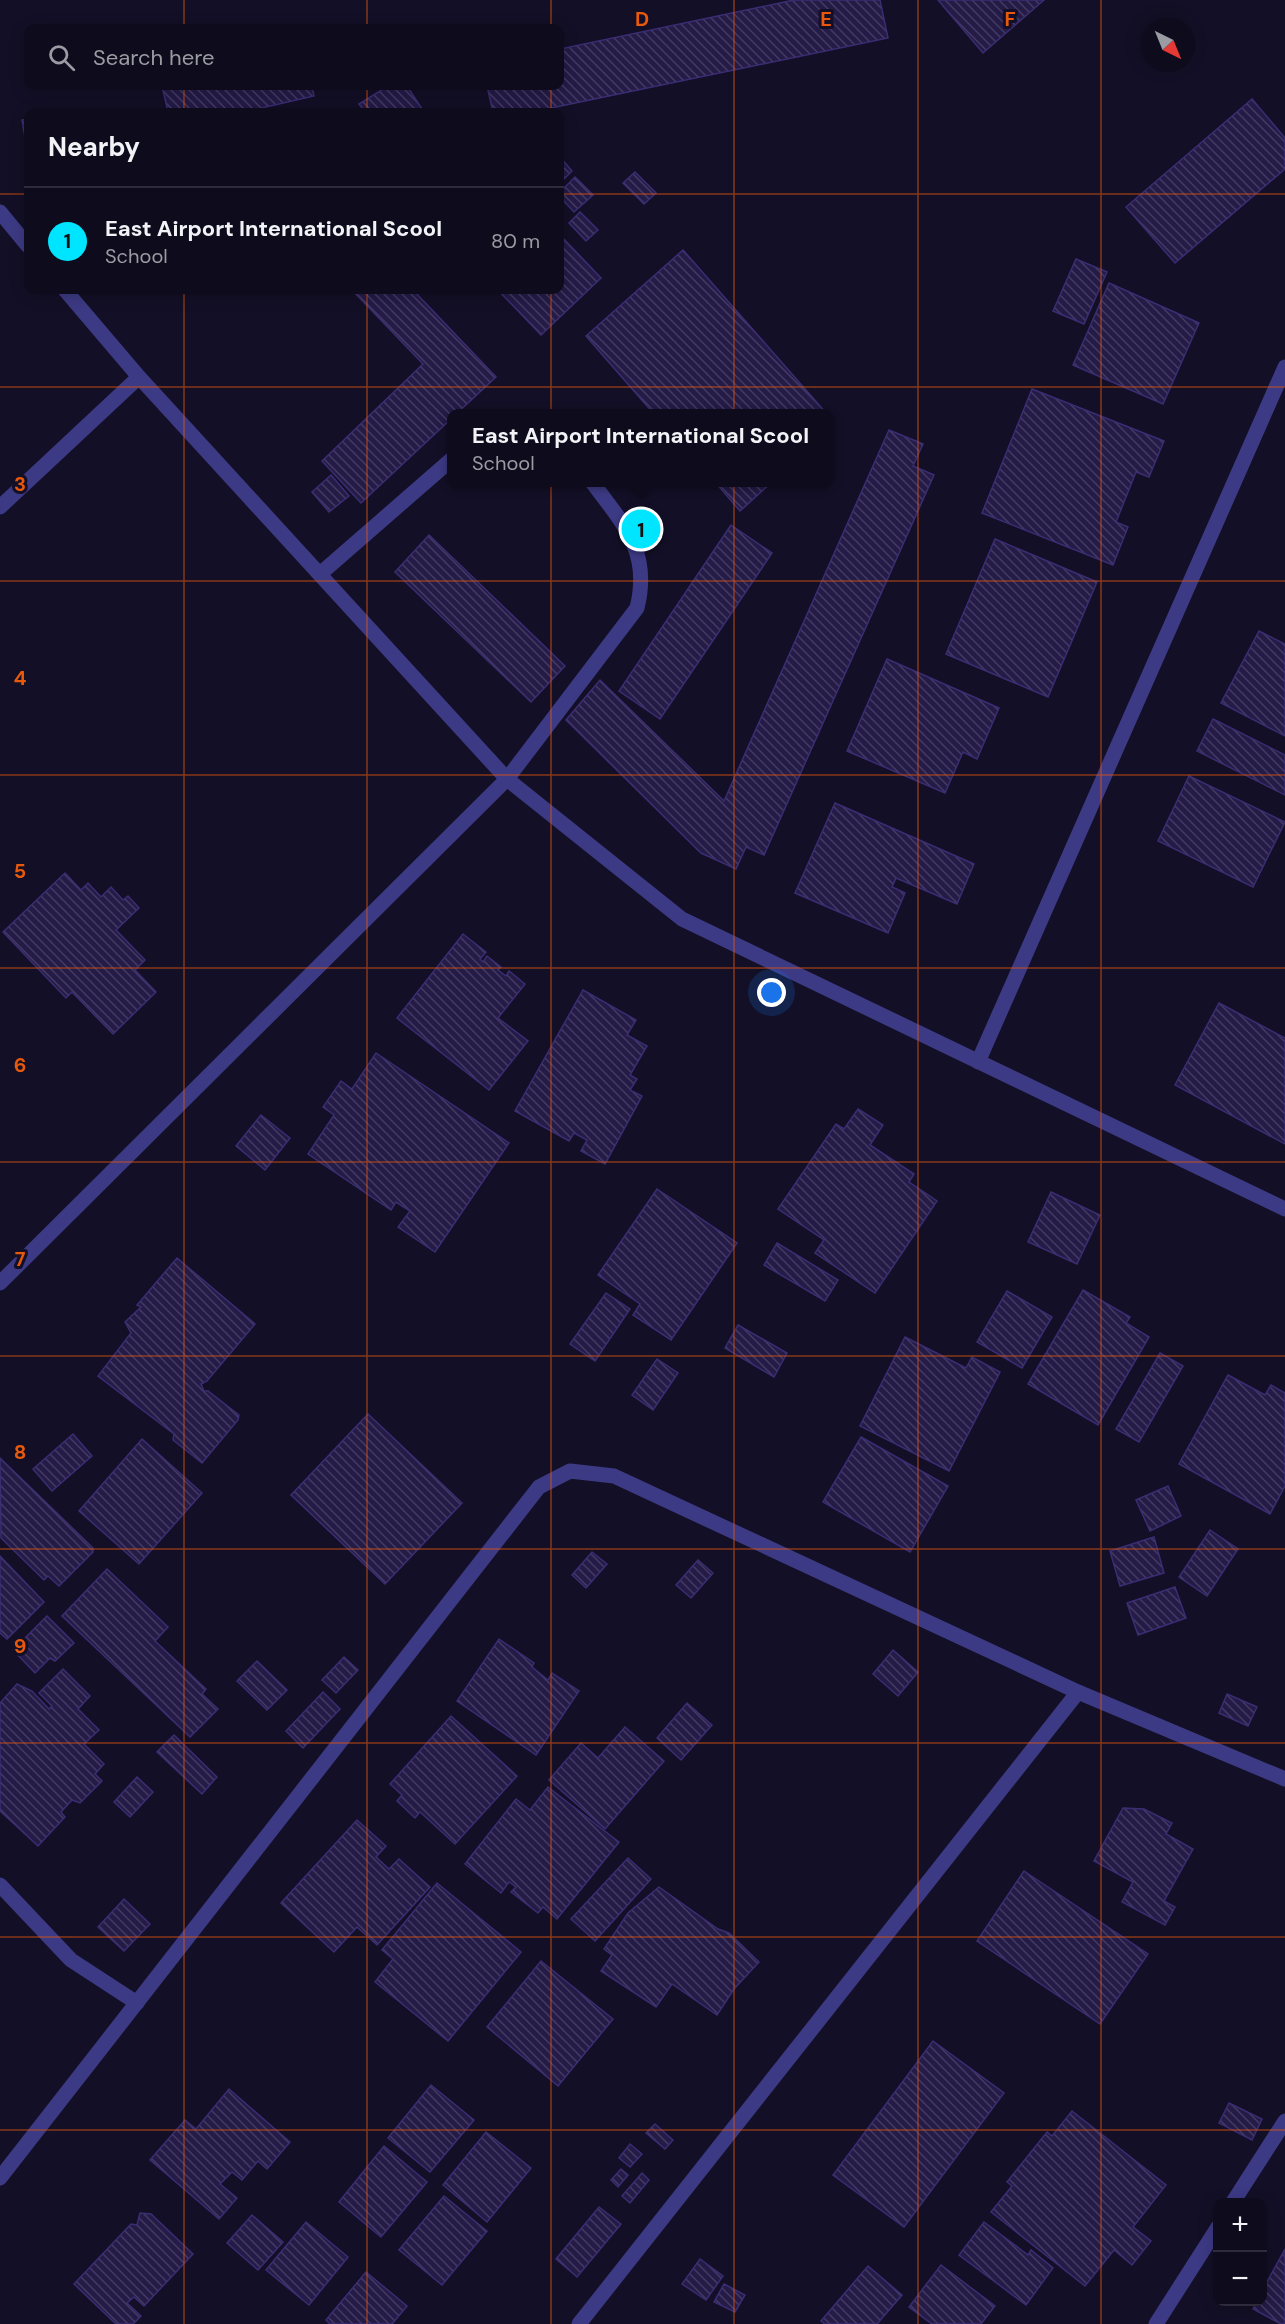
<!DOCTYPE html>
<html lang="en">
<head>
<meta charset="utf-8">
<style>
	body { margin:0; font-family:"DM Sans",sans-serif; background:#171425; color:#f1f3f6 }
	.controls { position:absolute; right:18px; bottom:18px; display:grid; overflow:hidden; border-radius:12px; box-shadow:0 3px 15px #0003 }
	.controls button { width:54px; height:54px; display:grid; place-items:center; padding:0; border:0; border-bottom:2px solid #2e2b3b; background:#0e0b1c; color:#f1f3f6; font:30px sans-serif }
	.compass { position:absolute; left:1141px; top:18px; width:54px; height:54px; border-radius:50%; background:#0e0b1c; box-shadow:0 3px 15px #0003; rotate:137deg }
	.you { position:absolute; left:772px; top:993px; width:21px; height:21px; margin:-15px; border:4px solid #fff; border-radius:50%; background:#1a73e8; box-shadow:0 0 0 9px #1a73e833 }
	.badge { display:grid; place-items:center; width:39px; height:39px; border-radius:50%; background:#00e5ff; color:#111; font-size:20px; font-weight:700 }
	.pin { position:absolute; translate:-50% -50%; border:3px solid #fff; box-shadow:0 2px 6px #0006 }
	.popup { position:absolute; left:447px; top:409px; width:387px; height:78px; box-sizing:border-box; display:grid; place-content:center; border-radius:12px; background:#0e0b1c; filter:drop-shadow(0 2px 4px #0005); font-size:20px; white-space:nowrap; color:#9b9ba3 }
	.popup b { font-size:22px; color:#f1f3f6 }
	.popup::after { content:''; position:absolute; left:50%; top:100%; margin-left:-12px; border:12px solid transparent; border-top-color:#0e0b1c }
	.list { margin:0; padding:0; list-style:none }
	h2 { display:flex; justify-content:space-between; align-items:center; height:78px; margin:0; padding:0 24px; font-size:26px }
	h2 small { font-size:20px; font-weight:400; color:#9b9ba3 }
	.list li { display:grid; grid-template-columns:39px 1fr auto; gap:18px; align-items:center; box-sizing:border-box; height:108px; padding:0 24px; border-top:2px solid #2e2b3b }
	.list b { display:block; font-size:22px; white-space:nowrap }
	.list p { margin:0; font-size:20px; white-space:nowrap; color:#9b9ba3 }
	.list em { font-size:20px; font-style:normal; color:#9b9ba3 }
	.icon { flex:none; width:33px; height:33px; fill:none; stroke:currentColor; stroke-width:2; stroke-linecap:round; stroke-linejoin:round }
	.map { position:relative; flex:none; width:1285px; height:2324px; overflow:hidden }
	.search { position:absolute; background:#0e0b1c; box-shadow:0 3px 15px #0003; left:24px; top:24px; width:540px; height:66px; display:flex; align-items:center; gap:15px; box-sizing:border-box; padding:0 21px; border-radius:12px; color:#9b9ba3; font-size:22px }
	.panel { position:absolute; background:#0e0b1c; box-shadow:0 3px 15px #0003; left:24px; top:108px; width:540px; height:186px; border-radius:12px }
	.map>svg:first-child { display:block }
	.building { fill:url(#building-back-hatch); stroke:#3b2d73; stroke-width:1.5 }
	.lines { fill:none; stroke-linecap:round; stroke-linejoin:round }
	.service { stroke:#3d3a85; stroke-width:15 }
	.minor { stroke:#3d3a85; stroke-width:15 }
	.grid { fill:none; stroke:#e8590c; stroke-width:1.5; stroke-opacity:0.55 }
	.grid-label { font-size:20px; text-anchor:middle; font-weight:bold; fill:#e8590c; stroke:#130f26; stroke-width:6; stroke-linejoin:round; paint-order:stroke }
</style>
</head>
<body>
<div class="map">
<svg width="1285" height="2324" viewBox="0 0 1285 2324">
	<defs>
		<pattern id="building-back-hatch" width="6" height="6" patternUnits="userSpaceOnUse" patternTransform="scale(1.5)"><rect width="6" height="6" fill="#241b47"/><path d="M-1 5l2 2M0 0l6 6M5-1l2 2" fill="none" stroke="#433b63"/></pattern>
	</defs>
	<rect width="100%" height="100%" fill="#130f26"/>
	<g class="building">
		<path d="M 794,0 L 880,0 L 888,38 L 532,112 L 493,112 L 487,86 L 560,86 L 560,49 Z"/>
		<path d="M 938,0 L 1044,0 L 983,53 Z"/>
		<path d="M 162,86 L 312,86 L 314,96 L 244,112 L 168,112 Z"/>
		<path d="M 388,86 L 407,86 L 424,112 L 365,112 L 359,104 Z"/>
		<path d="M 1252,99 L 1285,138 L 1285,169 L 1175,263 L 1126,207 Z"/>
		<path d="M 28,119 L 28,154 L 22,120 Z"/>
		<path d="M 560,157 L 572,171 L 560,183 Z"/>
		<path d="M 635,172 L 656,193 L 644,204 L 623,183 Z"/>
		<path d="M 575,177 L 593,195 L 574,212 L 560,197 L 560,192 Z"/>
		<path d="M 580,212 L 598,230 L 586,241 L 569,223 Z"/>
		<path d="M 560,235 L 601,278 L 541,335 L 498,290 L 560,290 Z"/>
		<path d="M 683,250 L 827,414 L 654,414 L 586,336 Z"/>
		<path d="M 1076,259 L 1107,272 L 1084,324 L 1053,311 Z"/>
		<path d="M 1109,283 L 1199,323 L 1163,404 L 1073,365 Z"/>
		<path d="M 352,290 L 413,290 L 496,377 L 456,414 L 452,414 L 452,418 L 361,503 L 322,461 L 423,364 Z"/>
		<path d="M 1032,389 L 1164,441 L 1149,477 L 1136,472 L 1116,522 L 1128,527 L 1113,565 L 982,513 Z"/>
		<path d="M 889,430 L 923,444 L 913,466 L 934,475 L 764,855 L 746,847 L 736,869 L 701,853 L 566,720 L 600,680 L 724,801 Z"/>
		<path d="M 331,475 L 349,496 L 329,512 L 312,492 Z"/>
		<path d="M 715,482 L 772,482 L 740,511 Z"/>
		<path d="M 731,525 L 772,553 L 660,719 L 619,691 Z"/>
		<path d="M 429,535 L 565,666 L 531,702 L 395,572 Z"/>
		<path d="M 995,539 L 1097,582 L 1048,697 L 946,654 Z"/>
		<path d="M 1259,631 L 1285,644 L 1285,736 L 1221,703 Z"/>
		<path d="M 887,659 L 999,708 L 977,759 L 963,752 L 945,793 L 847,751 Z"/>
		<path d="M 1213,719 L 1285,755 L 1285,795 L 1197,751 Z"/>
		<path d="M 1189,776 L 1285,822 L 1253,887 L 1158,841 Z"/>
		<path d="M 835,803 L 974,864 L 957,904 L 896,878 L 892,887 L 905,893 L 888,933 L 795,893 Z"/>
		<path d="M 65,873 L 81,890 L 88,883 L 101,897 L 111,887 L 123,900 L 128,896 L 139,908 L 116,930 L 145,960 L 135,970 L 156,992 L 113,1034 L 72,992 L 66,998 L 3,932 Z"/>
		<path d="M 463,934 L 486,952 L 480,959 L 483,962 L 487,956 L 501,967 L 498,970 L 506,976 L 509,971 L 525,984 L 498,1018 L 528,1041 L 489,1090 L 397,1018 Z"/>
		<path d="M 583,990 L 636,1020 L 627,1035 L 647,1046 L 630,1075 L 637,1079 L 630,1090 L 642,1096 L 605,1164 L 581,1151 L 587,1140 L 574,1133 L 569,1141 L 515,1111 Z"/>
		<path d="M 1219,1003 L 1285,1038 L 1285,1144 L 1175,1085 Z"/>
		<path d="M 376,1053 L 509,1143 L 435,1252 L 398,1227 L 410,1211 L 396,1202 L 391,1210 L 308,1154 L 334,1115 L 323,1107 L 341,1081 L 352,1089 Z"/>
		<path d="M 858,1109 L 883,1125 L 870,1145 L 914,1174 L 909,1182 L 937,1201 L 875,1293 L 815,1253 L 824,1240 L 778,1209 L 836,1124 L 844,1129 Z"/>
		<path d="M 261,1115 L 290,1138 L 265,1170 L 236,1146 Z"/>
		<path d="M 657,1189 L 737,1243 L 671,1340 L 633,1315 L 640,1304 L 598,1275 Z"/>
		<path d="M 1051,1192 L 1100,1215 L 1077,1264 L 1028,1242 Z"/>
		<path d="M 777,1243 L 838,1280 L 825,1301 L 764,1265 Z"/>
		<path d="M 177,1258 L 255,1324 L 207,1381 L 201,1384 L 204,1391 L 208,1391 L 239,1415 L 238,1420 L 202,1463 L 173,1440 L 174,1434 L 98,1376 L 131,1333 L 125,1322 L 141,1307 L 137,1305 Z"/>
		<path d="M 1083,1290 L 1130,1317 L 1126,1323 L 1149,1337 L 1098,1425 L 1028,1384 Z"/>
		<path d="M 1007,1291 L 1052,1317 L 1022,1368 L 977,1342 Z"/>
		<path d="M 606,1293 L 630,1309 L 595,1361 L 570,1344 Z"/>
		<path d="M 738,1325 L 787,1353 L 774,1377 L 725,1348 Z"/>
		<path d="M 905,1337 L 966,1368 L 972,1357 L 1000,1372 L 949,1471 L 860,1426 Z"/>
		<path d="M 1160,1353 L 1183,1366 L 1139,1442 L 1116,1429 Z"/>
		<path d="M 657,1359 L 678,1373 L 653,1410 L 632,1395 Z"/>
		<path d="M 1228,1375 L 1265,1395 L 1271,1385 L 1285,1393 L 1285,1486 L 1270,1514 L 1179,1464 Z"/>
		<path d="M 368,1414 L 462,1503 L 385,1584 L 291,1495 Z"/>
		<path d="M 73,1434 L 92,1456 L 52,1491 L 33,1469 Z"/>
		<path d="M 861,1437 L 948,1486 L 910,1552 L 823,1502 Z"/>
		<path d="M 142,1439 L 202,1493 L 139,1564 L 79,1511 Z"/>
		<path d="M 0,1458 L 93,1548 L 93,1552 L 59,1586 L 48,1576 L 44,1580 L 1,1538 Z"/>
		<path d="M 1168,1486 L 1181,1516 L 1150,1531 L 1136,1500 Z"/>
		<path d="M 1210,1530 L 1238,1549 L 1207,1596 L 1179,1577 Z"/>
		<path d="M 1154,1537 L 1164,1573 L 1120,1586 L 1110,1551 Z"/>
		<path d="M 592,1552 L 607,1564 L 586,1588 L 572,1575 Z"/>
		<path d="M 0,1556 L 44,1602 L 7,1639 L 0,1633 Z"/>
		<path d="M 698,1560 L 713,1573 L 691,1598 L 676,1585 Z"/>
		<path d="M 107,1569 L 168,1627 L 155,1641 L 206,1689 L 202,1694 L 218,1709 L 190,1737 L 62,1616 Z"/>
		<path d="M 1175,1587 L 1186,1618 L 1138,1635 L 1127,1603 Z"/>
		<path d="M 47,1616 L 74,1643 L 55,1661 L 50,1658 L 35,1673 L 13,1650 Z"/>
		<path d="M 499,1639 L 534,1663 L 532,1667 L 548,1680 L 552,1673 L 579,1691 L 536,1755 L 457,1701 Z"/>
		<path d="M 893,1650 L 918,1672 L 898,1696 L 873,1674 Z"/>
		<path d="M 344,1657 L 358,1670 L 336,1693 L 322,1680 Z"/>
		<path d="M 257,1661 L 287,1690 L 267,1710 L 237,1681 Z"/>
		<path d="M 63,1669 L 90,1696 L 78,1709 L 99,1730 L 84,1744 L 104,1764 L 95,1774 L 102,1781 L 80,1803 L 72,1800 L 61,1812 L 65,1817 L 38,1846 L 0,1811 L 0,1703 L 17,1684 L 32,1691 L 49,1709 L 52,1706 L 39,1693 Z"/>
		<path d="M 323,1692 L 340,1709 L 303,1748 L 286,1731 Z"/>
		<path d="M 1227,1694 L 1257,1707 L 1248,1726 L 1219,1713 Z"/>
		<path d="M 687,1703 L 712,1725 L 681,1760 L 657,1738 Z"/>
		<path d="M 451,1716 L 517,1776 L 455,1844 L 420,1812 L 415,1818 L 397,1801 L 402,1795 L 390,1784 Z"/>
		<path d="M 625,1727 L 664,1761 L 605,1829 L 549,1780 L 581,1743 L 598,1758 Z"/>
		<path d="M 174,1735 L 217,1777 L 202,1794 L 157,1752 Z"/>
		<path d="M 137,1777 L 153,1792 L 130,1817 L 114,1802 Z"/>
		<path d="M 548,1787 L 619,1842 L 557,1919 L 543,1907 L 538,1913 L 511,1892 L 516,1887 L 509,1882 L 501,1893 L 465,1864 L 516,1799 L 530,1810 Z"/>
		<path d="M 1123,1808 L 1144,1809 L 1172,1823 L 1166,1834 L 1193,1849 L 1164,1901 L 1175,1907 L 1165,1925 L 1122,1902 L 1133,1882 L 1094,1861 Z"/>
		<path d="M 357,1820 L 386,1846 L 376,1857 L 389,1869 L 399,1859 L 430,1887 L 377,1945 L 357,1927 L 334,1952 L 281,1903 Z"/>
		<path d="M 628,1858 L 651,1879 L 595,1941 L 571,1919 Z"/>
		<path d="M 1024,1871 L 1148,1954 L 1100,2024 L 977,1941 Z"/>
		<path d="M 437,1883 L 521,1952 L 448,2041 L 375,1982 L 393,1959 L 382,1950 Z"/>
		<path d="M 659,1887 L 718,1929 L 729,1933 L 759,1962 L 734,1989 L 717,2015 L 672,1984 L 656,2007 L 601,1971 L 612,1955 L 604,1949 L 628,1913 Z"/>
		<path d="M 124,1899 L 150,1924 L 124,1951 L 98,1927 Z"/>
		<path d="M 541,1961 L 613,2019 L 558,2086 L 487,2027 Z"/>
		<path d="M 933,2041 L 1004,2093 L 904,2227 L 833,2175 Z"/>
		<path d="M 431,2085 L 474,2120 L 430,2172 L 388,2138 Z"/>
		<path d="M 229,2089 L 290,2142 L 267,2169 L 258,2161 L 242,2180 L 232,2172 L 220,2184 L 237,2198 L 219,2219 L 150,2160 L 185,2120 L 196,2129 Z"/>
		<path d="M 1229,2103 L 1262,2119 L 1252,2140 L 1219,2123 Z"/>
		<path d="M 1072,2111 L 1166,2185 L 1133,2227 L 1151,2241 L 1132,2265 L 1114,2250 L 1085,2286 L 991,2212 L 1012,2186 L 1007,2182 L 1047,2132 L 1052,2136 Z"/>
		<path d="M 655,2124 L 673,2140 L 665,2149 L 646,2133 Z"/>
		<path d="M 486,2132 L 531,2168 L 487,2222 L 443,2185 Z"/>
		<path d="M 630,2144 L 642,2154 L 630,2167 L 619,2158 Z"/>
		<path d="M 384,2146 L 427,2182 L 381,2237 L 339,2202 Z"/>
		<path d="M 621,2169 L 628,2175 L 618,2187 L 611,2180 Z"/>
		<path d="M 642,2173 L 649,2180 L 630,2203 L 622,2196 Z"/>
		<path d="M 444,2196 L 487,2231 L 442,2285 L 399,2250 Z"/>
		<path d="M 599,2207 L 621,2224 L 577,2277 L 556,2259 Z"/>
		<path d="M 140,2213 L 151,2214 L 193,2254 L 144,2306 L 134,2297 L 127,2303 L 141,2316 L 133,2324 L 116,2324 L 74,2284 L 131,2224 L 137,2225 Z"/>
		<path d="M 252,2215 L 283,2242 L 258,2270 L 227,2243 Z"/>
		<path d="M 306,2222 L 348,2257 L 309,2305 L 266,2270 Z"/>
		<path d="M 984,2222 L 1028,2255 L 1031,2250 L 1053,2268 L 1026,2305 L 959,2255 Z"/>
		<path d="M 1285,2249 L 1285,2324 L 1281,2324 L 1253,2309 L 1257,2302 L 1262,2302 L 1262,2291 Z"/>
		<path d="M 700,2259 L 723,2276 L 706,2300 L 682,2284 Z"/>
		<path d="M 941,2265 L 995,2306 L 981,2324 L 932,2324 L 909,2307 Z"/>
		<path d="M 868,2266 L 902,2295 L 877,2324 L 825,2324 L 821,2321 Z"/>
		<path d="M 366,2272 L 407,2306 L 392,2324 L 330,2324 L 326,2320 Z"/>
		<path d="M 724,2284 L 745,2295 L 735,2312 L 714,2302 Z"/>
	</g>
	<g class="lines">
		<g class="service">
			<path d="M 320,574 L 452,459"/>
			<path d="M 507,779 L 637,608 C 651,552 624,525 592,482"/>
		</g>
		<g class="minor">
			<path d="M 0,212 L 28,246"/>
			<path d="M 65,290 L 139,377 L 507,779 L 682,919 L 1285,1209"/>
			<path d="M 0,507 L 139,377"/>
			<path d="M 978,1062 L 1285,367"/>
			<path d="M 0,1283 L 507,779"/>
			<path d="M 0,1885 L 71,1960 L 137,2003"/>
			<path d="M 0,2178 L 539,1487 L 570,1471 L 614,1476 L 1078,1692 L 1285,1779"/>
			<path d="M 1233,2202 L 1285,2121"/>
			<path d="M 579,2324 L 1078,1692"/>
			<path d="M 1156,2324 L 1218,2227"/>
		</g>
	</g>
	<path class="grid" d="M 184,0 L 184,28M 367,0 L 367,28M 551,0 L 551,28M 734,0 L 734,2324M 918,0 L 918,2324M 1101,0 L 1101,2324M 184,86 L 184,112M 367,86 L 367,112M 551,86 L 551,112M 0,194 L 28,194M 560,194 L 1285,194M 184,290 L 184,2324M 367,290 L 367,2324M 551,290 L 551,2324M 0,387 L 1285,387M 0,581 L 1285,581M 0,775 L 1285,775M 0,968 L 1285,968M 0,1162 L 1285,1162M 0,1356 L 1285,1356M 0,1549 L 1285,1549M 0,1743 L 1285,1743M 0,1937 L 1285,1937M 0,2130 L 1285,2130"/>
	<g class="grid-label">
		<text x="642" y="26">D</text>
		<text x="826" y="26">E</text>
		<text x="1010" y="26">F</text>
		<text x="20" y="491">3</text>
		<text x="20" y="685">4</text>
		<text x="20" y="878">5</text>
		<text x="20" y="1072">6</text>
		<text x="20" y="1266">7</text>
		<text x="20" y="1459">8</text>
		<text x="20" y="1653">9</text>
	</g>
</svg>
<div class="controls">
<button>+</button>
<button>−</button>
</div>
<svg class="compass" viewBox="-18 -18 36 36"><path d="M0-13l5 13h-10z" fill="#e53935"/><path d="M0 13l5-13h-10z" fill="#9b9ba3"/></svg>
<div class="you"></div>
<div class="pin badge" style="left:641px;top:529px">1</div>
<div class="popup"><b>East Airport International Scool</b>School</div>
<div class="search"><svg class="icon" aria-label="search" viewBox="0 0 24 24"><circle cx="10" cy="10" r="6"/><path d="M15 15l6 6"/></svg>Search here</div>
<section class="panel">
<h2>Nearby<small></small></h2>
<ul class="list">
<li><span class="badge">1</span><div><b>East Airport International Scool</b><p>School</p></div><em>80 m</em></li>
</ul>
</section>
</div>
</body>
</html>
